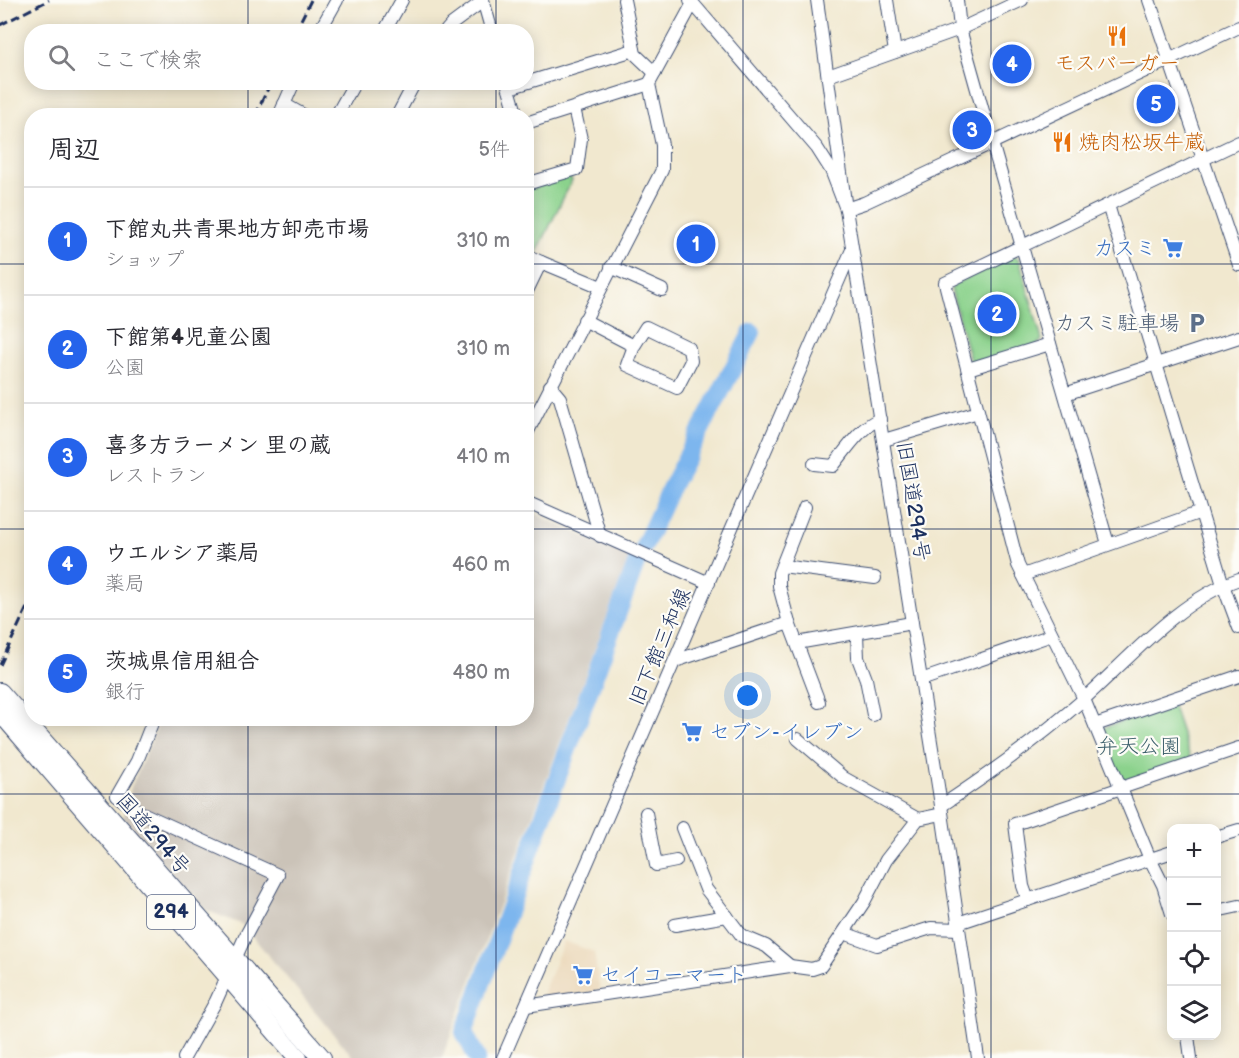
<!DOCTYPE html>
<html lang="ja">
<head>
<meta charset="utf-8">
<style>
	body { margin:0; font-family:"Balsamiq Sans","Klee One",sans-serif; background:#f2f2f3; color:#2b2b33 }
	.controls { position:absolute; right:18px; bottom:18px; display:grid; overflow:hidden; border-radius:12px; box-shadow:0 3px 15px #0003 }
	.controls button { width:54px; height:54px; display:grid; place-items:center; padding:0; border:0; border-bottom:2px solid #e1e1e2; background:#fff; color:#2b2b33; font:30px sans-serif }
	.you { position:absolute; left:748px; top:696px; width:21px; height:21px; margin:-15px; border:4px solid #fff; border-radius:50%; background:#1a73e8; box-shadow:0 0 0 9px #1a73e833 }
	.badge { display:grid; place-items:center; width:39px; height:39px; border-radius:50%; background:#2563eb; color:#fff; font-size:20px; font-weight:700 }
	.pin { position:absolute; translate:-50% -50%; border:3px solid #fff; box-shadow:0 2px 6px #0006 }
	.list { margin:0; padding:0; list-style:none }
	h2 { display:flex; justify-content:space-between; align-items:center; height:78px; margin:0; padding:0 24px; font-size:26px }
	h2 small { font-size:20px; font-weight:400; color:#7c7c81 }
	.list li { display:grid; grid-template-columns:39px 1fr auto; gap:18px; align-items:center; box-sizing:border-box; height:108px; padding:0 24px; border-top:2px solid #e1e1e2 }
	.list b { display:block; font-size:22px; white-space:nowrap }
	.list p { margin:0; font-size:20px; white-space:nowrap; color:#7c7c81 }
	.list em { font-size:20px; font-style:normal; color:#7c7c81 }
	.icon { flex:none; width:33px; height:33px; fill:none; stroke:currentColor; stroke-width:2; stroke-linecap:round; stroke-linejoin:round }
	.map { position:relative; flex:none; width:1239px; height:1058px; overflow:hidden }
	.search { position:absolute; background:#fff; box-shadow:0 3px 15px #0003; left:24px; top:24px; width:510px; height:66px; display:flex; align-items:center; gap:15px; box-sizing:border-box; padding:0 21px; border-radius:24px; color:#7c7c81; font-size:22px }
	.panel { position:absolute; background:#fff; box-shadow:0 3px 15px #0003; left:24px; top:108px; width:510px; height:618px; border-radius:24px }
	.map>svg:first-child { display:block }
	.built { fill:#ebd8ba }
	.industrial { fill:#cbc3b8 }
	.green { fill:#8bd28c; stroke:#538075; stroke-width:1.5 }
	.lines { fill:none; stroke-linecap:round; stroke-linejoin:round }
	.river { stroke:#7db6ee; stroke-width:18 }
	.minor-casing { stroke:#3b4b6f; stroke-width:14 }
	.highway-casing { stroke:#3b4b6f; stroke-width:20 }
	.minor { stroke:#fff; stroke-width:12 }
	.highway { stroke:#fff; stroke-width:18 }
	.rail { stroke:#1b2f5e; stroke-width:3; stroke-dasharray:9 4.5; stroke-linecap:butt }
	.grid { fill:none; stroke:#1b2f5e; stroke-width:1.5; stroke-opacity:0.55 }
	.labels { text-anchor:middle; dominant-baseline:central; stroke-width:4.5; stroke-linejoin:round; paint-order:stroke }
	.shield { fill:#fdfcf7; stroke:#5f6c8c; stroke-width:1.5 }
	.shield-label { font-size:20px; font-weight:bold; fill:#1b2f5e }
	.food-label { font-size:21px; fill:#c56008; stroke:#fdfcf7 }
	.shop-label { font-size:21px; fill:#366cbe; stroke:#fdfcf7; text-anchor:start }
	.service-label { font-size:21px; fill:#4e5e75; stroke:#fdfcf7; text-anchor:end }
	.street-label { font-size:21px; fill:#1b2f5e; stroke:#fdfcf7 }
	.park-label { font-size:21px; fill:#3d606c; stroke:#fdfcf7 }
</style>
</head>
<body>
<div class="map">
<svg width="1239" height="1058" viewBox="0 0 1239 1058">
	<rect width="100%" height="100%" fill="#fdfcf7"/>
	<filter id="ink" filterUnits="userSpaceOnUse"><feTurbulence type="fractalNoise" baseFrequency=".0167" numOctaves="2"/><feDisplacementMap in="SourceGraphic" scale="12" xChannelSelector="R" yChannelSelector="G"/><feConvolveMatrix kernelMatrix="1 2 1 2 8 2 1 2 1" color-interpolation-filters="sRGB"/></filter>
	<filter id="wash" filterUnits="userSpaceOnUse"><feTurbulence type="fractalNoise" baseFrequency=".008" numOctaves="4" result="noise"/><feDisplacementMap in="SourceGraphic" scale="24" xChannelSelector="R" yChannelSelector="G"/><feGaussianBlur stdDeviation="1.35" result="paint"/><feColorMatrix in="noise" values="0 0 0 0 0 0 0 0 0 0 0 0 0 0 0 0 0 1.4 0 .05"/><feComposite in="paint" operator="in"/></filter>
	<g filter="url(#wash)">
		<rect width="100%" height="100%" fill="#f1e8cf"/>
		<path class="built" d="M 564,941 L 594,952 L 600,991 L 539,1002 Z"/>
		<path class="industrial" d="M 527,510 L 629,557 L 442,1058 L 354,1058 L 243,925 L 206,910 L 123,819 L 131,787 L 161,719 L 526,718 Z"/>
		<g class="green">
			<path d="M 569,176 L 572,180 L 536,254 L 527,250 L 527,190 Z"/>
			<path d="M 1012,256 L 1019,258 L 1042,340 L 1037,345 L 971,364 L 951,289 L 954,284 Z"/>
			<path d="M 1172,704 L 1191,760 L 1128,781 L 1120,778 L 1100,736 L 1103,728 Z"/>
		</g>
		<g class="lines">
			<g class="river">
				<path d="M 644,546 L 674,481 L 752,332"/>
				<path d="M 477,1058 L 464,1032 L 637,561"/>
			</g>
		</g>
	</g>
	<g filter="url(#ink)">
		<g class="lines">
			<g class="minor-casing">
				<g id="minor">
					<path d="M 483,0 L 492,32"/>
					<path d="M 624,0 L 635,54 L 655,73"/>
					<path d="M 690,0 L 817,148 L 831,170 L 846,209 L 939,792 L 978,1058"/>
					<path d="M 817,0 L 846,209 L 864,203 L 1239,27"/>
					<path d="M 887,0 L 895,52"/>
					<path d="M 957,0 L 960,29 L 992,143 L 1108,544"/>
					<path d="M 1149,0 L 1239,265"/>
					<path d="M 319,32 L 337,0"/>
					<path d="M 384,32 L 402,0"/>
					<path d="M 445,32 L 452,24 L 483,1"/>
					<path d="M 828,76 L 960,29 L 1022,0"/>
					<path d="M 507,82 L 517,116"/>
					<path d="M 509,88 L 634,50"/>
					<path d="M 284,104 L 305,116"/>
					<path d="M 279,116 L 294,82"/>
					<path d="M 336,116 L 355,82"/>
					<path d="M 397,116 L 415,82"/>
					<path d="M 526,123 L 649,84"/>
					<path d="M 526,184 L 577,169 L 581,139 L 574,108"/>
					<path d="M 1108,205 L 1223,585 L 1239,628"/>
					<path d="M 526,255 L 541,262 L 526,293"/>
					<path d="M 541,262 L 601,287"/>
					<path d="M 611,267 L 662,290"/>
					<path d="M 584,320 L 634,346 L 646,327 L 689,348 L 691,361 L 677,388 L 627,365 L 634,346"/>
					<path d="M 968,369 L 1050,344"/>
					<path d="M 550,386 L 560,398 L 600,536"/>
					<path d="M 1065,394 L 1239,337"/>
					<path d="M 526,435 L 662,170 L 662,145 L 649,84 L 693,3"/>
					<path d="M 884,440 L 978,412"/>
					<path d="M 814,464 L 833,466 C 846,450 861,426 880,419"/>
					<path d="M 526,502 L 709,583"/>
					<path d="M 782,566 L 875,578"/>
					<path d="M 1023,575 L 1201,512"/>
					<path d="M 789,623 L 779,586 L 779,573 L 805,507"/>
					<path d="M 857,634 L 858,658 L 866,679 L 873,715"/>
					<path d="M 797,643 L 912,623"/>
					<path d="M 675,661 L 789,623 L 819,702"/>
					<path d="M 921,680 L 1052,635"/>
					<path d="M 154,718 L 137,761 L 117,796 L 140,812 L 278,875 L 245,937 L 216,1001 L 184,1058"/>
					<path d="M 1095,725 L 1239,676"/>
					<path d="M 798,739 L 844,778 L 918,819"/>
					<path d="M 941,806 C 991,773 1039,738 1084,699 C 1131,657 1179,600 1239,579"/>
					<path d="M 646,813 L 656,865 L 676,861"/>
					<path d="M 682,828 L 706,889 L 742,936 L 766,946 L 790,966"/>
					<path d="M 1216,837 L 1239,830"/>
					<path d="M 1028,900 L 1023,886 L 1015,824 L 1239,748"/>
					<path d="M 1216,911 L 1239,906"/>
					<path d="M 1172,914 L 1163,885 L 1150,859 L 1084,699 L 1018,565 L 945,283 L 1239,142"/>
					<path d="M 958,923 L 1172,852"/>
					<path d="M 675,925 L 727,916"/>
					<path d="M 844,933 L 877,945 L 931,928 L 959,929"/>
					<path d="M 526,1006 L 790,966 L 812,969 L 821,966 L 864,902 L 886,860 L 918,819 L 942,814"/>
					<path d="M 1188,1036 L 1191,1058"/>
					<path d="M 503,1058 L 851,252"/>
				</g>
			</g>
			<g class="highway-casing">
				<g id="highway">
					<path d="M 0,692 L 322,1058"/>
					<path d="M 0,712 L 298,1058"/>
				</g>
			</g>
			<use href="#minor" class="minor"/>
			<use href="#highway" class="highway"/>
			<g class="rail">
				<path d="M 0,25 L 49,0"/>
				<path d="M 295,32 L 311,0"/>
				<path d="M 255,116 L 271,82"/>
				<path d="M 0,665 L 32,597"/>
			</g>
		</g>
	</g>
	<path class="grid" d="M 248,0 L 248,32M 496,0 L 496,32M 743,0 L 743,1058M 991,0 L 991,1058M 248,82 L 248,116M 496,82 L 496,116M 0,264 L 32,264M 526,264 L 1239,264M 0,529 L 32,529M 526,529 L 1239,529M 248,718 L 248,1058M 496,718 L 496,1058M 0,794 L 1239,794"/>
	<defs>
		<g id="restaurant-bare" transform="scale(1.62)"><path d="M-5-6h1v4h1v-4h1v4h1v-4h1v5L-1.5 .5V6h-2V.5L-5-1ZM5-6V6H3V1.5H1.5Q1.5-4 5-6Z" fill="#e8710a" stroke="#fdfcf7" stroke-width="2.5" paint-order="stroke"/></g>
		<g id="supermarket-bare" transform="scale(1.62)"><path d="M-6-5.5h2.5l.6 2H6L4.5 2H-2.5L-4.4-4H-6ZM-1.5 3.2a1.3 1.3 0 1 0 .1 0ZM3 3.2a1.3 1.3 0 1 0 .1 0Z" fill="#3f7fe0" stroke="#fdfcf7" stroke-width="2.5" paint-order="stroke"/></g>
		<g id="parking-bare" transform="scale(1.62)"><path d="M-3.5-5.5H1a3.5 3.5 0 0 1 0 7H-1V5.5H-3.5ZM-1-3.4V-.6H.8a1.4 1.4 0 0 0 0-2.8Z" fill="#5c6f8a" stroke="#fdfcf7" stroke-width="2.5" paint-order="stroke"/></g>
	</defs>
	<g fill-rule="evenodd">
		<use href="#restaurant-bare" x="1117" y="36"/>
		<use href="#restaurant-bare" x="1062" y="142"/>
		<use href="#supermarket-bare" x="1173" y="248"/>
		<use href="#parking-bare" x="1197" y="323"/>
		<use href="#supermarket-bare" x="692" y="732"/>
		<use href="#supermarket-bare" x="583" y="975"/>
	</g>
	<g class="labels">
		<rect class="shield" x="147" y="895" width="48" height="34" rx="4.5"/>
		<g class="shield-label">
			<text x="171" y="912">294</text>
		</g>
		<g class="food-label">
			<text x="1117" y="63">モスバーガー</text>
			<text x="1079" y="142" text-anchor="start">焼肉松坂牛蔵</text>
		</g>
		<g class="shop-label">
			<text x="1156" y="248" text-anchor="end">カスミ</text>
			<text x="709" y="732">セブン-イレブン</text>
			<text x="600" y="975">セイコーマート</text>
		</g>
		<g class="service-label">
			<text x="1180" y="323">カスミ駐車場</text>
		</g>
		<g class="street-label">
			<text transform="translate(913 501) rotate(81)">旧国道294号</text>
			<text transform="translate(660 647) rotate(-67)">旧下館三和線</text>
			<text transform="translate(153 834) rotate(49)">国道294号</text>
		</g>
		<g class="park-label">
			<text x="1139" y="746">弁天公園</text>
		</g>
	</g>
</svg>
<div class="controls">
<button>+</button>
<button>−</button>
<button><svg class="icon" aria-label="locate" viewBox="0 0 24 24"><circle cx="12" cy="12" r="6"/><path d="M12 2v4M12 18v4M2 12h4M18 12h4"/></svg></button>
<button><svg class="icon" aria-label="layers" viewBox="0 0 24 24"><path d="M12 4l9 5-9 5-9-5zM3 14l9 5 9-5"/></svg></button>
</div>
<div class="you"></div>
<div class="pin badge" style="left:696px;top:244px">1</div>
<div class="pin badge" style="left:997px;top:314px">2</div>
<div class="pin badge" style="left:972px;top:130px">3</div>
<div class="pin badge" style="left:1012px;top:64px">4</div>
<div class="pin badge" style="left:1156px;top:104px">5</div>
<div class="search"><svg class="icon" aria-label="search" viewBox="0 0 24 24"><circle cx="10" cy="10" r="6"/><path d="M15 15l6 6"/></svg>ここで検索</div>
<section class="panel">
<h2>周辺<small>5件</small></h2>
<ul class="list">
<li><span class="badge">1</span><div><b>下館丸共青果地方卸売市場</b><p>ショップ</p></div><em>310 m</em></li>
<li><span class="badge">2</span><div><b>下館第4児童公園</b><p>公園</p></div><em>310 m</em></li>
<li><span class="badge">3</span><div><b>喜多方ラーメン 里の蔵</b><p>レストラン</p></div><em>410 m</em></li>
<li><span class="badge">4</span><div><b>ウエルシア薬局</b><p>薬局</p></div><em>460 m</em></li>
<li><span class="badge">5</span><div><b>茨城県信用組合</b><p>銀行</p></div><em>480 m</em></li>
</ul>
</section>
</div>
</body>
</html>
